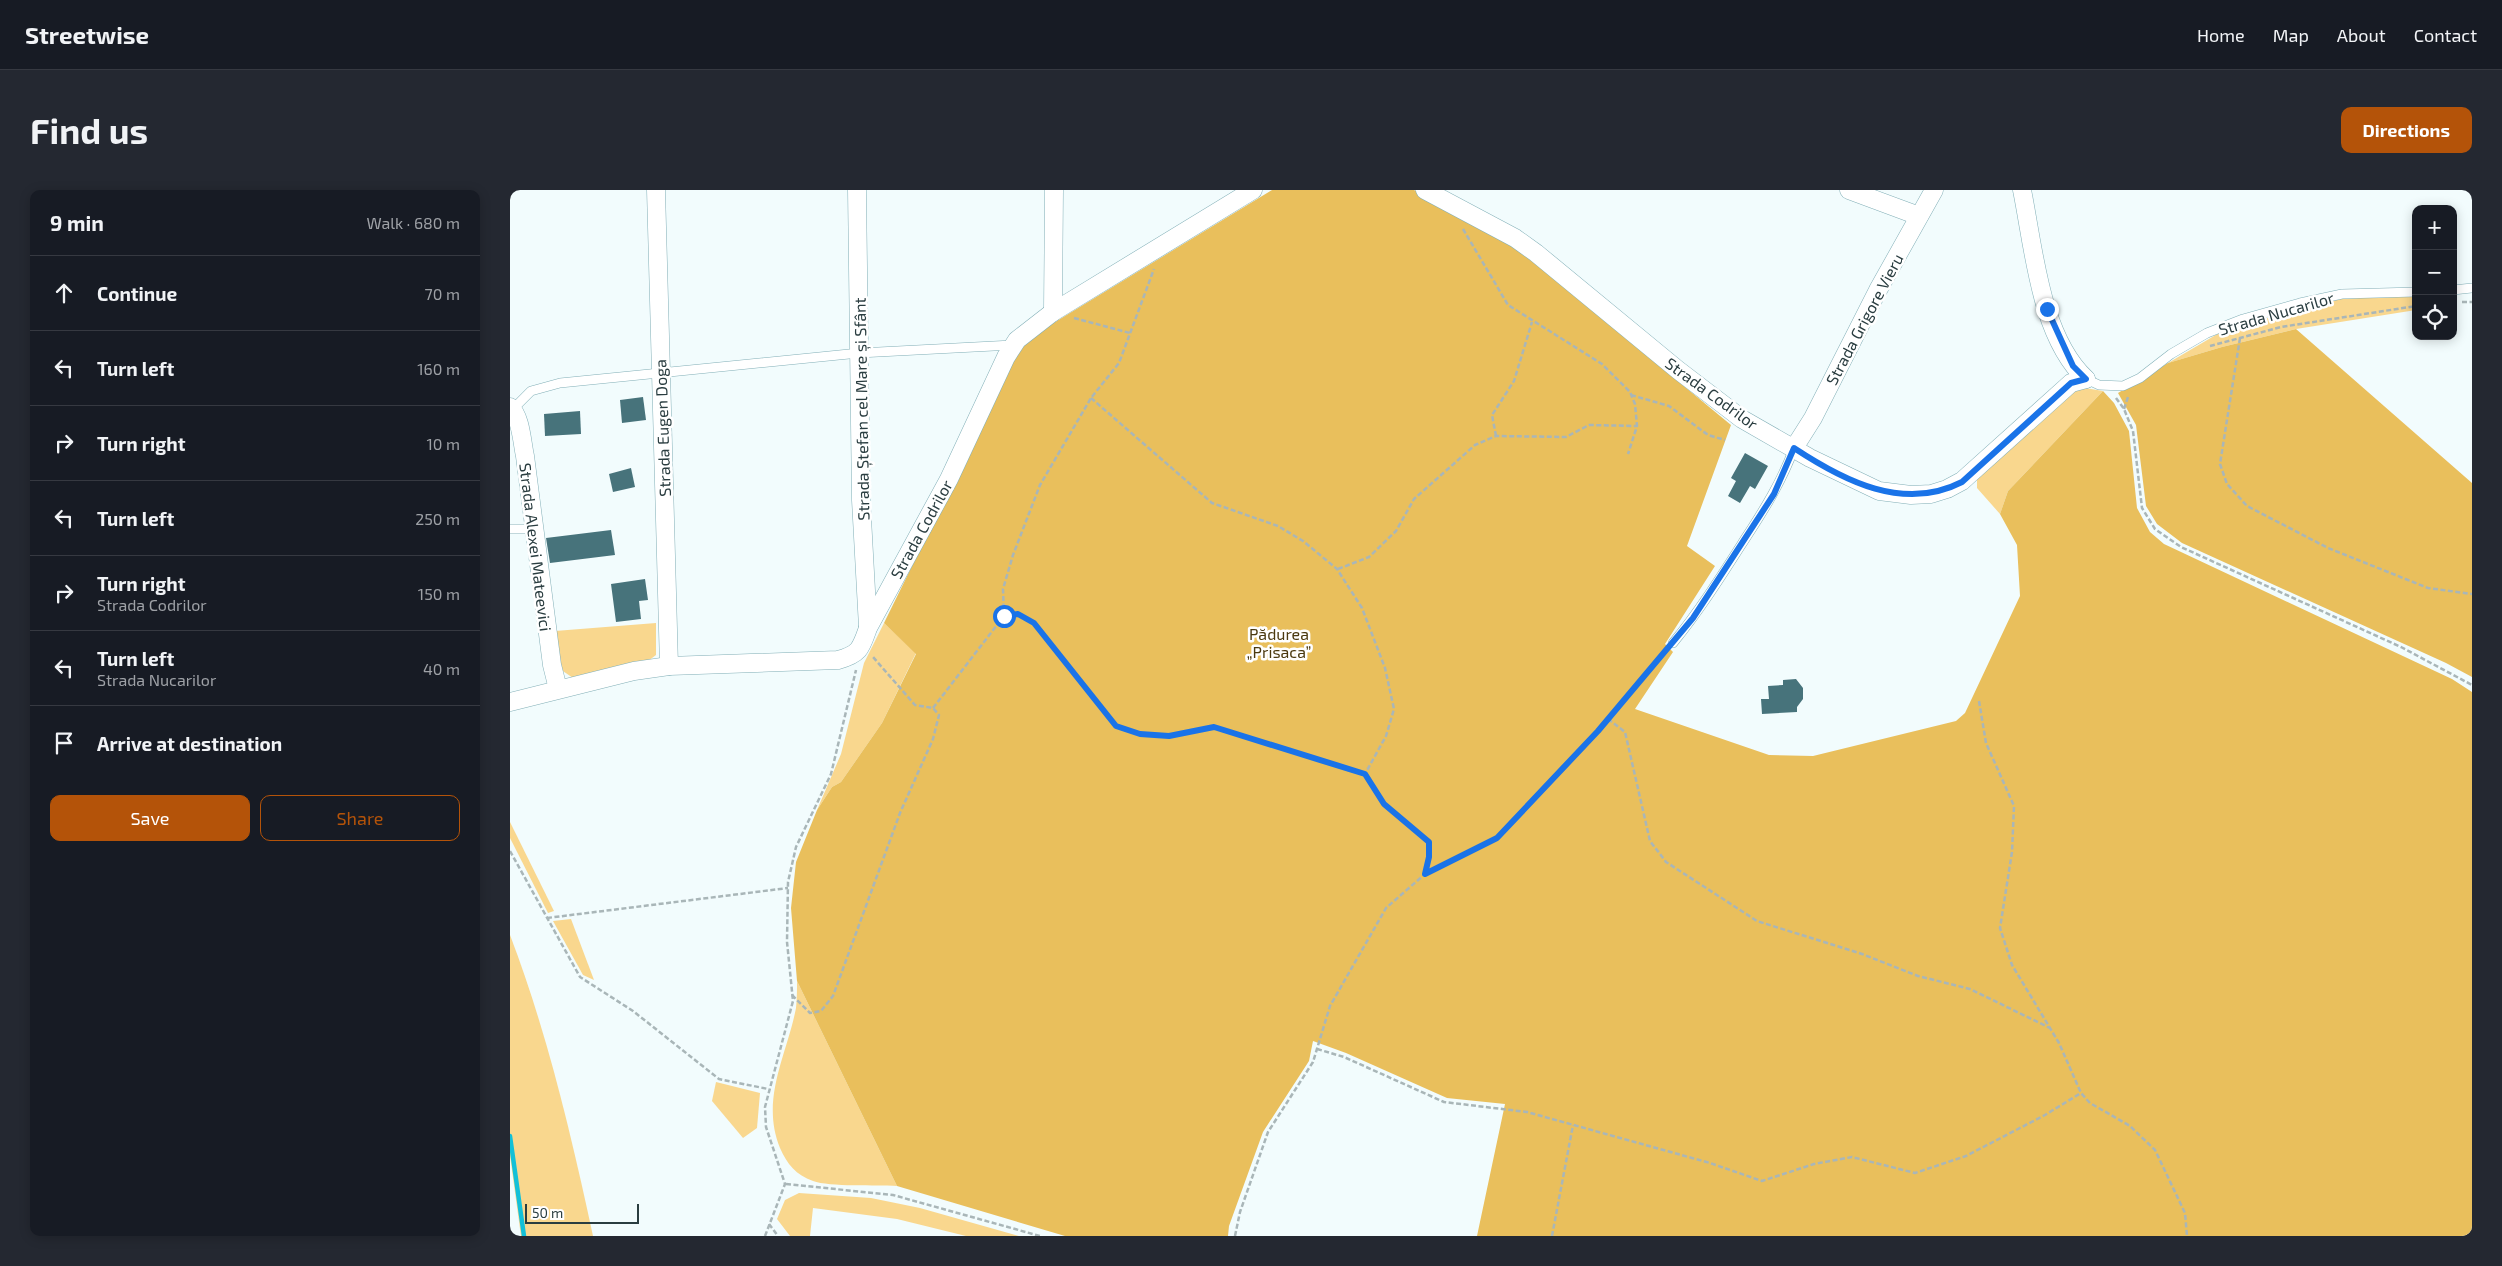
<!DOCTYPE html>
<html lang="en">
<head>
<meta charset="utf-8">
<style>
	body { margin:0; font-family:"Exo 2",sans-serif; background:#242831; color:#f1f3f6 }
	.controls { position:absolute; right:15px; top:15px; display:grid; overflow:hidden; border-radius:10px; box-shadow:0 2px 12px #0003 }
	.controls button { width:45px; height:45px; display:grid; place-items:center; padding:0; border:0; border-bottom:1px solid #363941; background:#171b24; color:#f1f3f6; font:25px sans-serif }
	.scale { position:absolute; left:15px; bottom:12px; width:114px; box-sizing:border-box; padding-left:5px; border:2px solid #2a3d40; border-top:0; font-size:14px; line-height:18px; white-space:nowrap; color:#2a3d40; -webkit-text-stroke:4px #fff; paint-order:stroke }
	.stop { position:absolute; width:15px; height:15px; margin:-11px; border:4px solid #1a73e8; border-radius:50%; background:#fff }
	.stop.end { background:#1a73e8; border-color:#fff; box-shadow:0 1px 5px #0008 }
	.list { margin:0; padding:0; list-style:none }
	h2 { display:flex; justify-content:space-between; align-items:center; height:65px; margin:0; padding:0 20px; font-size:21px }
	h2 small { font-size:16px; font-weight:400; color:#9ea1a6 }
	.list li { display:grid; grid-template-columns:32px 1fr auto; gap:15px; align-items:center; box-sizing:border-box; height:75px; padding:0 20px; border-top:1px solid #363941 }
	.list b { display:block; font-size:19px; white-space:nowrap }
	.list p { margin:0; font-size:16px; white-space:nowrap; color:#9ea1a6 }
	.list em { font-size:16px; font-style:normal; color:#9ea1a6 }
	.actions { display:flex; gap:10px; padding:15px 20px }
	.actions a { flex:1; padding:11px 0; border:1px solid #b45309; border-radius:10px; text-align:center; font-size:18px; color:#b45309 }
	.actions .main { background:#b45309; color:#fff }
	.icon { flex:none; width:28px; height:28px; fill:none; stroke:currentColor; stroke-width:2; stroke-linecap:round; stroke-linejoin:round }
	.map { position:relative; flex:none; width:1962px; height:1046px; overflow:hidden; border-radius:10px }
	header { display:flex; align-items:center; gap:30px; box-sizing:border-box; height:70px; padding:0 25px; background:#171b24; border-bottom:1px solid #363941 }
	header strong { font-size:24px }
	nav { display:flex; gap:28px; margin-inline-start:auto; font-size:18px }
	.intro { display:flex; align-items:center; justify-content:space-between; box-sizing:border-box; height:120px; padding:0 30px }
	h1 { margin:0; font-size:35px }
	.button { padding:12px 22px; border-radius:10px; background:#b45309; color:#fff; font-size:18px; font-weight:700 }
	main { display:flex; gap:30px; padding:0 30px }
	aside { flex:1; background:#171b24; border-radius:10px; box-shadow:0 2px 12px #0003 }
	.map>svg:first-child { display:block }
	.green { fill:#f9d78e }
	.forest { fill:#e9bf5c }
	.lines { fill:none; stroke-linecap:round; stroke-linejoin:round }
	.stream { stroke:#13c0d8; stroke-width:4.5 }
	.building { fill:#47737b }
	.service-casing { stroke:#82afb7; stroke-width:10 }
	.minor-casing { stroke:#82afb7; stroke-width:19 }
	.path { stroke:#a9b6b8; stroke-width:2.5; stroke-dasharray:5 2.5; stroke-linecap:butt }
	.service { stroke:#fff; stroke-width:9 }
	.minor { stroke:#fff; stroke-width:18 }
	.route { stroke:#1a73e8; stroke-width:6 }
	.labels { text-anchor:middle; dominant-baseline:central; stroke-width:5; stroke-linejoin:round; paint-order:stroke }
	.street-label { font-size:16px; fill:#2a3d40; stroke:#fff }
	.park-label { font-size:16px; fill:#4b390f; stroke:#fff }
</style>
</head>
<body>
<header>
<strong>Streetwise</strong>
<nav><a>Home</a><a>Map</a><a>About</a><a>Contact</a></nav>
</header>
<div class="intro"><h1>Find us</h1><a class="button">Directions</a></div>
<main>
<aside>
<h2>9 min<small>Walk · 680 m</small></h2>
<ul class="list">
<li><svg class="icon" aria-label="ahead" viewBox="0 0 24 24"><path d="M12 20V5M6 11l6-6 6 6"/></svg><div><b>Continue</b></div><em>70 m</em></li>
<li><svg class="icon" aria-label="left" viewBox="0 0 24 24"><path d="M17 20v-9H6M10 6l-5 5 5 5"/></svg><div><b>Turn left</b></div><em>160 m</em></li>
<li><svg class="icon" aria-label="right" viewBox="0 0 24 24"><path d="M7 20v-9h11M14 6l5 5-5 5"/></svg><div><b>Turn right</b></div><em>10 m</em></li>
<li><svg class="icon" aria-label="left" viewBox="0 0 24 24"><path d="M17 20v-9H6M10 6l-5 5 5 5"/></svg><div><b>Turn left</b></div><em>250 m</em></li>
<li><svg class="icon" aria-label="right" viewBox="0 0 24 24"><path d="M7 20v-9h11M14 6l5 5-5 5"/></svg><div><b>Turn right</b><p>Strada Codrilor</p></div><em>150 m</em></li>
<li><svg class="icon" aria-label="left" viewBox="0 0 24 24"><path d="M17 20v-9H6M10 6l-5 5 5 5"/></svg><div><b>Turn left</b><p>Strada Nucarilor</p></div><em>40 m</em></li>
<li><svg class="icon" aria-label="arrive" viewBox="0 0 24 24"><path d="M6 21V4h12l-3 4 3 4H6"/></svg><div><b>Arrive at destination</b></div></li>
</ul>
<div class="actions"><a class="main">Save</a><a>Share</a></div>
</aside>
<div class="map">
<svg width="1962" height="1046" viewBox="0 0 1962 1046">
	<rect width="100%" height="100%" fill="#f2fcfd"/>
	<g class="green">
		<path d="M 1906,105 L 1906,120 L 1786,139 L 1712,157 L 1658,173 L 1716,139 L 1830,109 Z"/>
		<path d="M 1569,197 L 1593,201 L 1498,301 L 1490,324 L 1467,298 L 1467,284 Z"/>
		<path d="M 146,433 L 146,465 L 134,474 L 63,488 L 50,479 L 45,441 Z"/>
		<path d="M 374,433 L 406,463 L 372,533 L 331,592 L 322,597 L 307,620 L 331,564 L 354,473 Z"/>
		<path d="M 0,632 L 44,721 L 38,723 L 0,648 Z"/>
		<path d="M 61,729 L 84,790 L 73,785 L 43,731 Z"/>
		<path d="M 0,745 C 37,842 61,944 83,1046 L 11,1046 L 0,966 Z"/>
		<path d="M 287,791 L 387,996 C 368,995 319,997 303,991 C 286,985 277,974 270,958 C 250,909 277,865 286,818 C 287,809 287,800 287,791 Z"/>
		<path d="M 206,892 L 250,903 L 247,938 L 233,948 L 202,911 Z"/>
		<path d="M 289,1003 L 361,1008 L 410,1018 L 509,1046 L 456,1046 L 387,1029 L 303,1018 L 300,1046 L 280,1046 L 267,1029 L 275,1010 Z"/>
	</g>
	<g class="forest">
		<path d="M 762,0 L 904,0 L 997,50 L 1221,235 L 1177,356 L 1205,376 L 1155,454 L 1163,462 L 1125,519 L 1259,565 L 1303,566 L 1446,531 L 1455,523 L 1510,406 L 1507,355 L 1490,324 L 1498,301 L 1593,201 L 1604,213 L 1619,241 L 1627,318 L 1640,342 L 1654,354 L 1942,489 L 1962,502 L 1962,1046 L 967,1046 L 995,914 L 937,908 L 836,863 L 803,851 L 799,871 L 753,942 L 719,1036 L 718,1046 L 555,1046 L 387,996 L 287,791 L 281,718 L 286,672 L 307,620 L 322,597 L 331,592 L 372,533 L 406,464 L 374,433 L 511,155 L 532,140 Z"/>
		<path d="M 1786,139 L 1962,293 L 1962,487 L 1936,473 L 1672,353 L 1647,334 L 1636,316 L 1626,235 L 1608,203 L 1658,173 L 1712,157 Z"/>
	</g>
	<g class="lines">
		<path class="stream" d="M 0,946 L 14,1046"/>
	</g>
	<g class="building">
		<path d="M 133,207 L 136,230 L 112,233 L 110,210 Z"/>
		<path d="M 70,221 L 71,244 L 35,246 L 34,224 Z"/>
		<path d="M 1235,263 L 1258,276 L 1245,299 L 1240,296 L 1230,313 L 1218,306 L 1226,291 L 1221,288 Z"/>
		<path d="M 121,278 L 125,297 L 103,302 L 99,284 Z"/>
		<path d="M 101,340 L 105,365 L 40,373 L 36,348 Z"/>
		<path d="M 135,389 L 138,410 L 129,411 L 131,429 L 106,432 L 101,394 Z"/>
		<path d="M 1286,489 L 1293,498 L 1293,509 L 1287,517 L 1287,522 L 1252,524 L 1251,509 L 1259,509 L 1258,496 L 1273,495 L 1273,490 Z"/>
	</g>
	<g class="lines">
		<g class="service-casing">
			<g id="service">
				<path d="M 1943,100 L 1962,98"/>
				<path d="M 1576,189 L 1589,195 L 1613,196 L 1630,188 L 1661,164 L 1697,143 L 1733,129 L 1790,113 L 1832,104 L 1906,102"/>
				<path d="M 3,219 L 21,201 L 50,193 L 349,163 L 503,155"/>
				<path d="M 0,339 L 23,339"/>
				<path d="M 1163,453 C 1190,420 1212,385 1235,349 C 1254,320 1272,291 1284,258"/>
			</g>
		</g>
		<g class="minor-casing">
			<g id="minor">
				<path d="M 146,0 L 159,476"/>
				<path d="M 347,0 L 351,310 L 358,437"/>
				<path d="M 915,0 L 1005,48 L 1026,63 L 1168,180 L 1232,229 L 1300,268 L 1369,301 L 1401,305 L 1421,304 L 1437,299 L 1452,291 L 1561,193 L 1576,189"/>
				<path d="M 1339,0 L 1409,26"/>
				<path d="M 1512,0 C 1524,59 1530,146 1576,189"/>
				<path d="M 543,122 L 544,0"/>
				<path d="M 0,217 C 11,226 12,253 15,266 L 42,475 L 48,499"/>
				<path d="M 1284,258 L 1303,228 L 1368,100 L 1424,0"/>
				<path d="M 0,512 L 124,481 L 159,476 L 328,470 C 350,464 351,458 358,438 L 439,289 L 496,167 L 507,150 L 543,122 L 743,0"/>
			</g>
		</g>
		<g class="path">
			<path d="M 953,39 L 998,115 L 1092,174 L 1120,202 L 1125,214 L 1127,236 L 1118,264"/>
			<path d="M 1952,112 L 1962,112"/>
			<path d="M 564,128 L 620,143"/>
			<path d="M 1730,148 L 1710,274 L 1717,294 L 1737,316 L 1818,358 L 1918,398 L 1962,404"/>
			<path d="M 1700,156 L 1771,137 L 1906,116"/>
			<path d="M 1121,205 L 1159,216 L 1198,245 L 1215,250"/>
			<path d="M 581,208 L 702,313 L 768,336 L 793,351 L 827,379 L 852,418 L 875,478 L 884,519 L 876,546 L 855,584"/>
			<path d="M 1606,208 L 1614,219 L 1623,241 L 1632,318 L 1645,339 L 1671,357 L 1891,457 L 1962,495"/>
			<path d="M 1614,219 L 1618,207"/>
			<path d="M 986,246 L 982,225 L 1004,191 L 1022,132"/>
			<path d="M 828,379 L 859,367 L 886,341 L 904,309 L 965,255 L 986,246 L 1056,247 L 1079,235 L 1127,236"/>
			<path d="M 494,426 L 493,399 L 503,365 L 530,295 L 581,208 L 609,173 L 644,79"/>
			<path d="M 1469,511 L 1476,553 L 1504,616 L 1502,662 L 1490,738 L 1502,775 L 1549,853 L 1571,903 L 1580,913 L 1620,936 L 1645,960 L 1675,1023 L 1677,1046"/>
			<path d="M 423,518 L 494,426 L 508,424 L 524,433 L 606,536 L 630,544 L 659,546 L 704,537 L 855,584 L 874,614 L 919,652 L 919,667 L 915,684"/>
			<path d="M 1098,529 L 1115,542 L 1140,651 L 1156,672 L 1247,731 L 1352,764 L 1408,786 L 1460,799 L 1540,838"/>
			<path d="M 0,661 L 70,787 L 123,821 L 209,889 L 258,899"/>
			<path d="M 37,728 L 278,698"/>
			<path d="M 282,805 L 300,823 L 311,821 L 323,806 L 390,623 L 423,549 L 429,525 L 423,518 L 405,515 L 363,467"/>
			<path d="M 807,859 L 834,867 L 934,912 L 1017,922 L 1200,973 L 1252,991 L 1304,974 L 1342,967 L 1405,983 L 1456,966 L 1535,925 L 1571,903"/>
			<path d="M 276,994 L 383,1005 L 530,1046"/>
			<path d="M 259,1034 L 268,1046"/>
			<path d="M 255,1046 L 275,994 L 256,937 L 255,917 L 283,811 L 277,752 L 278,692 L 286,657 L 321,584 L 346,480"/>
			<path d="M 725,1046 L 730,1022 L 758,942 L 803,872 L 820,816 L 876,718 L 915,684 L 987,648 L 1088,541 L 1156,461"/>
			<path d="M 1042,1046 L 1063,935"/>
		</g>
		<use href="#service" class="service"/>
		<use href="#minor" class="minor"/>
	</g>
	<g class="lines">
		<path class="route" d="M 494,426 L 508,424 L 524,433 L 606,536 L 630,544 L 659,546 L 704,537 L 855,584 L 874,614 L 919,652 L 919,667 L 915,684 L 987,648 L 1088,541 L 1183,428 L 1264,304 L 1284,258 C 1334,291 1394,322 1452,292 L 1561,193 L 1576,189 L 1563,176 L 1537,119"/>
	</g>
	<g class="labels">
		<g class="street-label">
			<text transform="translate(1766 123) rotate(-16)">Strada Nucarilor</text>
			<text transform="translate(1354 129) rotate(-62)">Strada Grigore Vieru</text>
			<text transform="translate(1202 203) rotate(36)">Strada Codrilor</text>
			<text transform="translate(351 219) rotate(-91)">Strada Ștefan cel Mare și Sfânt</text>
			<text transform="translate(152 238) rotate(-92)">Strada Eugen Doga</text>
			<text transform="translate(411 339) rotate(-61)">Strada Codrilor</text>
			<text transform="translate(26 357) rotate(83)">Strada Alexei Mateevici</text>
		</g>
		<g class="park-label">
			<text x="769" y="443">Pădurea<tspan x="769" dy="18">„Prisaca”</tspan></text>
		</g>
	</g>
</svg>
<div class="controls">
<button>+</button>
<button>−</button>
<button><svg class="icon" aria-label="locate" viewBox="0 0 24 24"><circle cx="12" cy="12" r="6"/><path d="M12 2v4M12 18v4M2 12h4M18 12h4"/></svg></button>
</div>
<div class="scale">50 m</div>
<div class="stop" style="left:494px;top:426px"></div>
<div class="stop end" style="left:1537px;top:119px"></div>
</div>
</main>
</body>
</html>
